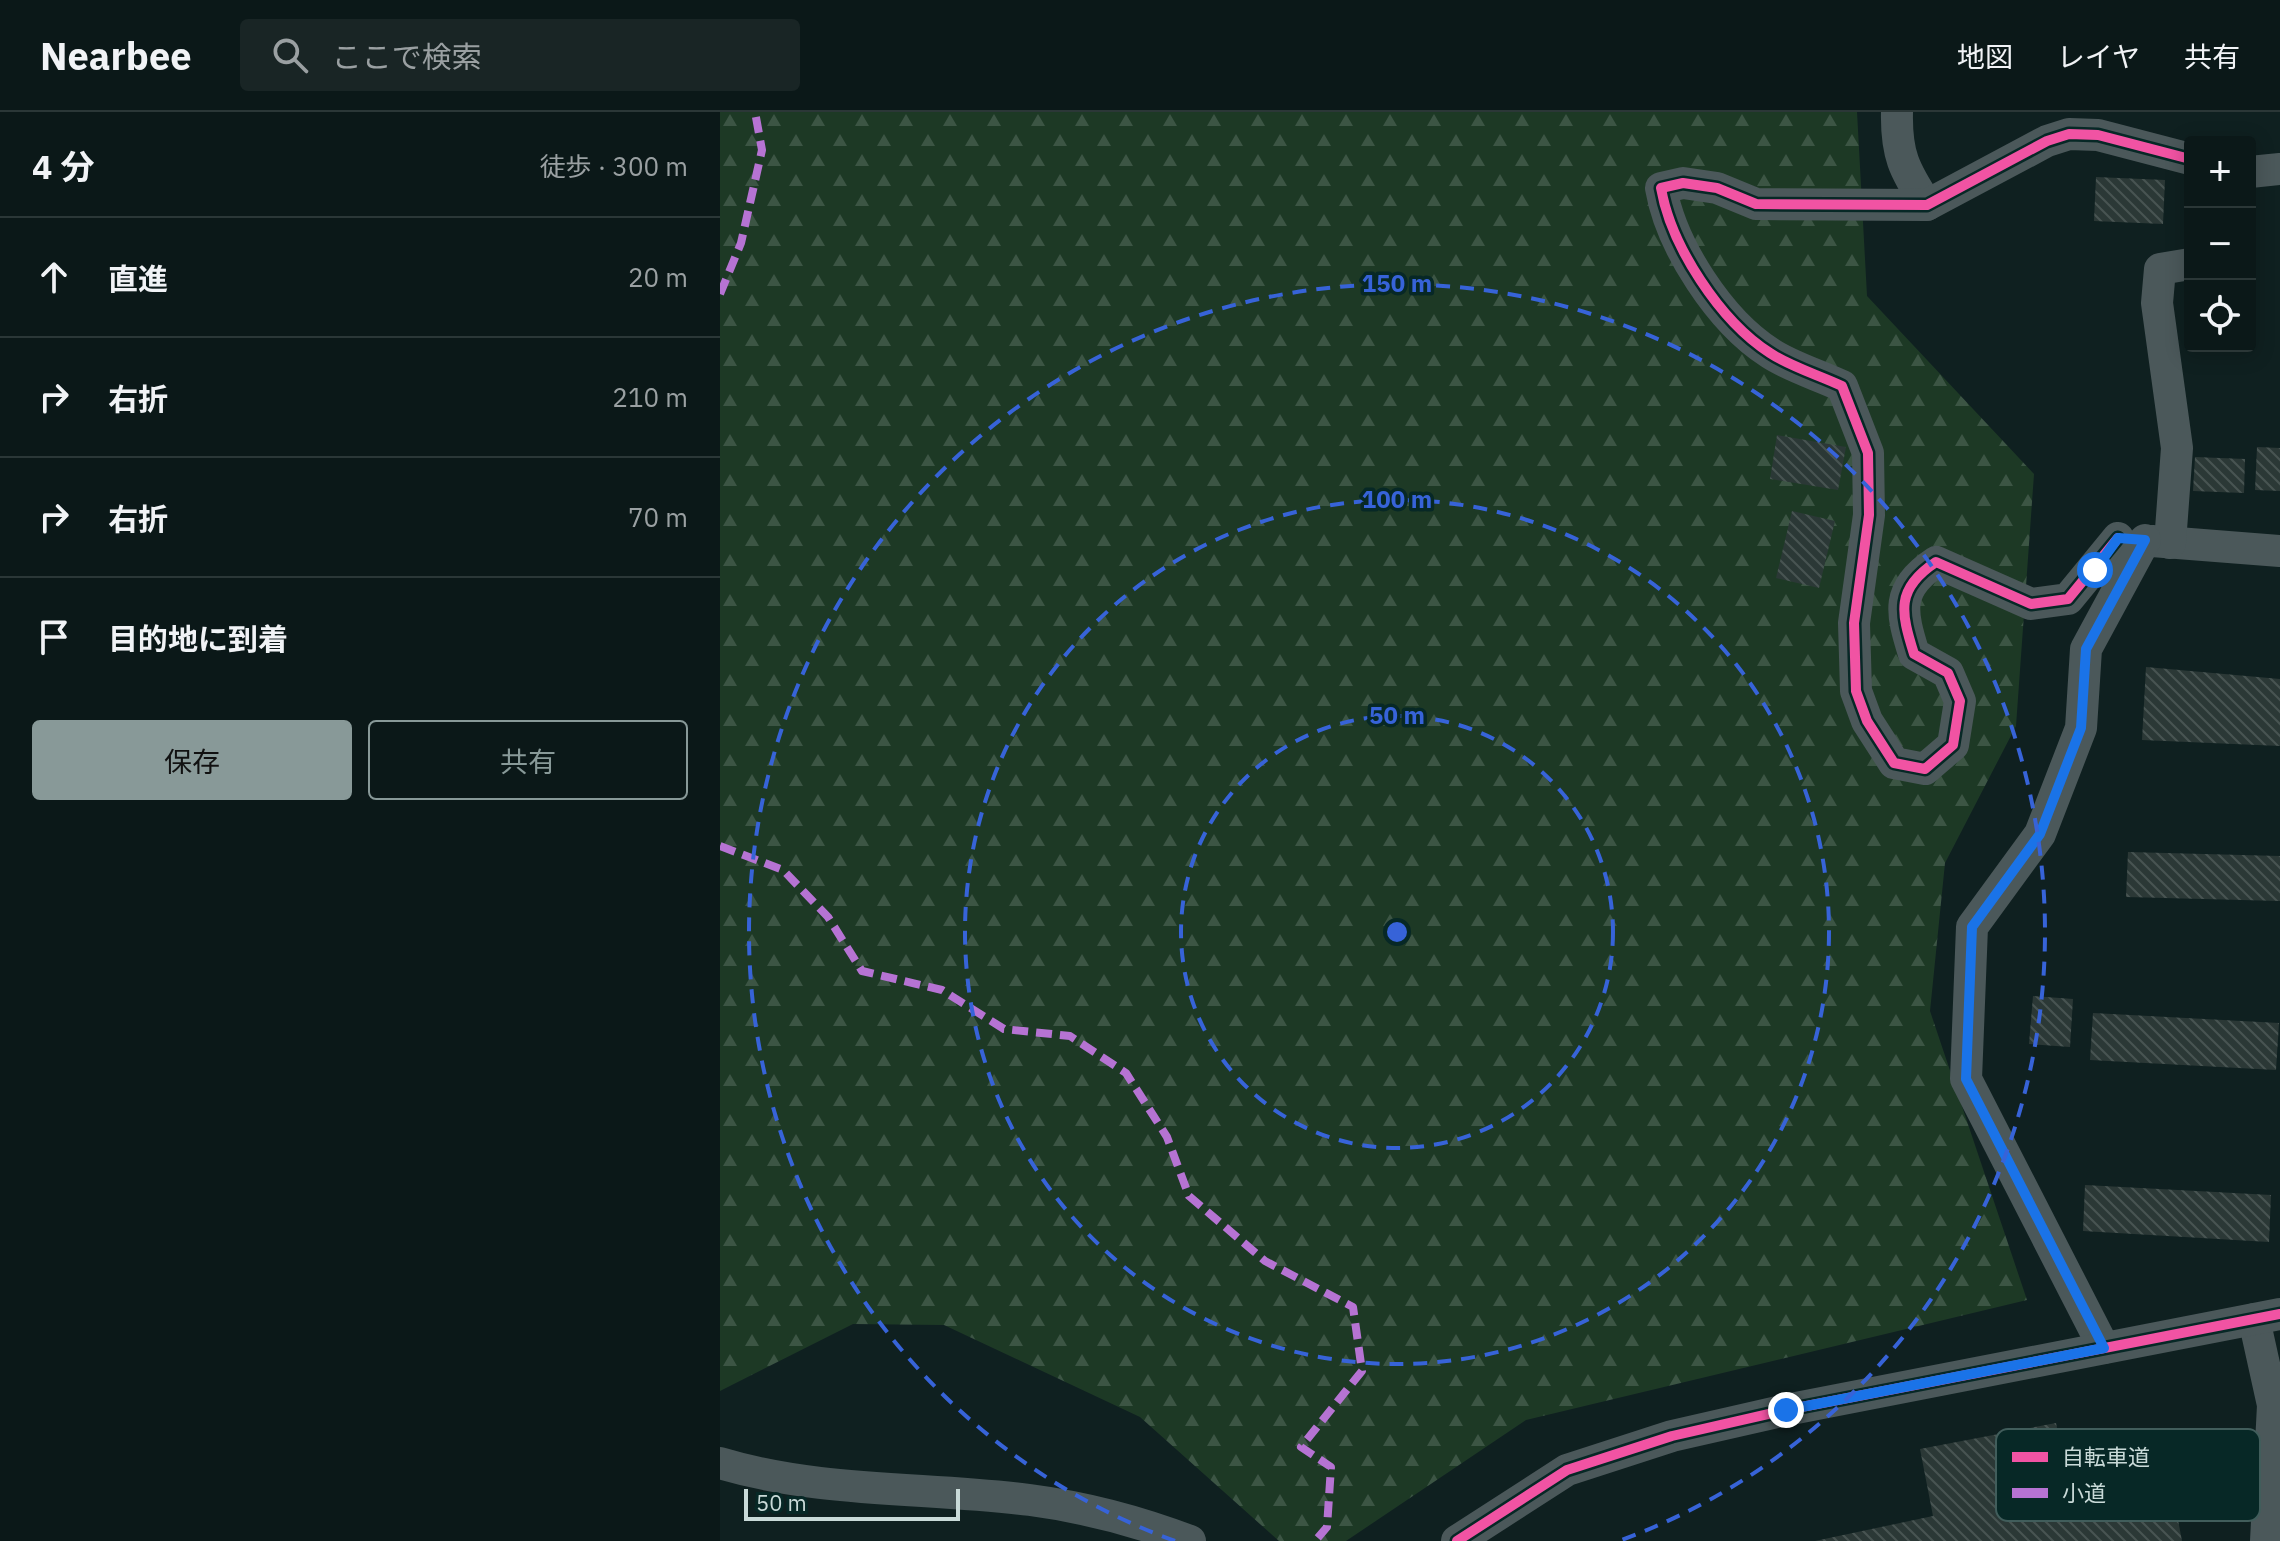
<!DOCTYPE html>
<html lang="ja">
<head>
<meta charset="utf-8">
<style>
	body { margin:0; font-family:"IBM Plex Sans","Noto Sans JP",sans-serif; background:#192525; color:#f1f3f6 }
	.controls { position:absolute; right:24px; top:24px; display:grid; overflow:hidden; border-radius:8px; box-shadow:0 4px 20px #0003 }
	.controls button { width:72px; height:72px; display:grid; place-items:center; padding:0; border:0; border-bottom:2px solid #2b3737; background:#0b1818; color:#f1f3f6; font:40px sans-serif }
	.scale { position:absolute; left:24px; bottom:20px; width:216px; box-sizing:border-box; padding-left:8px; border:4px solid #c9dad8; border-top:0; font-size:22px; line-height:28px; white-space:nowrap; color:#c9dad8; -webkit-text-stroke:6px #072826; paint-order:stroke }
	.stop { position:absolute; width:24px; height:24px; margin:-18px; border:6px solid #1a73e8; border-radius:50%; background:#fff }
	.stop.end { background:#1a73e8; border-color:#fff; box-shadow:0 2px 8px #0008 }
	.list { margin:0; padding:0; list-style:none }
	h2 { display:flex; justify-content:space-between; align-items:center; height:104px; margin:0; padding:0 32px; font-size:34px }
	h2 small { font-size:26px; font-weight:400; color:#9aa0a2 }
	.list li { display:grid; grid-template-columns:52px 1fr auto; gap:24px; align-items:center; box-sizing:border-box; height:120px; padding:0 32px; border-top:2px solid #2b3737 }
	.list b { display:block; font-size:30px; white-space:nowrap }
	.list em { font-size:26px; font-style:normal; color:#9aa0a2 }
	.actions { display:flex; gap:16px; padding:24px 32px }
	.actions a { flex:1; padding:18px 0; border:2px solid #889998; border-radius:8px; text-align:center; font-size:28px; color:#889998 }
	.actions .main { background:#889998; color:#111 }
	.icon { flex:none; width:44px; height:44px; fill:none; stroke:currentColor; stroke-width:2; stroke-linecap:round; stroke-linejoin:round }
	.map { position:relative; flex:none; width:1560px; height:1429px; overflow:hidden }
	header { display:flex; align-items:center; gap:48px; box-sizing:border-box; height:112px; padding:0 40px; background:#0b1818; border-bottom:2px solid #2b3737 }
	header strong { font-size:38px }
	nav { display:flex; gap:44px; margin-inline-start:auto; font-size:28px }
	.search { width:560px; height:72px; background:#192525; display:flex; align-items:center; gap:20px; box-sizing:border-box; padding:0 28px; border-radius:8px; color:#9aa0a2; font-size:30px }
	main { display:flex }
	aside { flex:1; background:#0b1818 }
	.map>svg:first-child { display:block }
	.forest { fill:url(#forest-firs) }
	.building { fill:url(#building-back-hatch) }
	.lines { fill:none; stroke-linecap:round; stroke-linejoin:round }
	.minor { stroke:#4b585a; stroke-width:32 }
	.quiet { stroke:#b673d3; stroke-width:8; stroke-dasharray:16 8; stroke-linecap:butt }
	.cycleway-casing { stroke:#072826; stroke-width:15 }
	.cycleway { stroke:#f153a3; stroke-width:10 }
	.route { stroke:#1a73e8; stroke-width:10 }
	.ring { fill:none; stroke:#3763d8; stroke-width:4; stroke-dasharray:14 10 }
	.key { fill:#072826; stroke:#415d5b; stroke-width:2 }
	.key-label { font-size:22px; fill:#c9dad8 }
	.centre { fill:#3763d8; stroke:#072826; stroke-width:4 }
	.ring-label { font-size:24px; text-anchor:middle; font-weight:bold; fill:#3763d8; stroke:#072826; stroke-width:7; stroke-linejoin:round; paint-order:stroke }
</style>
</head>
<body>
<header>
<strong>Nearbee</strong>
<div class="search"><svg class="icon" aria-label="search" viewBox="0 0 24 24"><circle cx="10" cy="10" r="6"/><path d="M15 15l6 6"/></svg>ここで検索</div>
<nav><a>地図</a><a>レイヤ</a><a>共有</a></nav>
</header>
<main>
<aside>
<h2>4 分<small>徒歩 · 300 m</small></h2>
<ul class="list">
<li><svg class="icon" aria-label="ahead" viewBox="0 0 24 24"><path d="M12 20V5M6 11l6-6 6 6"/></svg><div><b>直進</b></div><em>20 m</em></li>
<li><svg class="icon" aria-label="right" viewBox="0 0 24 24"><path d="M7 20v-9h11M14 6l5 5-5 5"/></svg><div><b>右折</b></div><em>210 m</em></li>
<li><svg class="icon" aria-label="right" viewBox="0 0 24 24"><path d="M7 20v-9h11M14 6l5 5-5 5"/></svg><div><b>右折</b></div><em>70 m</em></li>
<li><svg class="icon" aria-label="arrive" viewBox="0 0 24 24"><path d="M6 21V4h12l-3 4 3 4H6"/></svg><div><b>目的地に到着</b></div></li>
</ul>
<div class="actions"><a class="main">保存</a><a>共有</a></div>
</aside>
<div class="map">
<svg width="1560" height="1429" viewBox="0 0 1560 1429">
	<defs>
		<pattern id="forest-firs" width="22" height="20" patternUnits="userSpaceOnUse" patternTransform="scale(2)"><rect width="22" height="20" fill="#1d3925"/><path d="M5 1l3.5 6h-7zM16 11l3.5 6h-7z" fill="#3c5544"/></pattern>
		<pattern id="building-back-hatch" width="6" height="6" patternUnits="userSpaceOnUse" patternTransform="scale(2)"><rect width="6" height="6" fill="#2b3836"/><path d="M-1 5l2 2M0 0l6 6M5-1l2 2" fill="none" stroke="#485452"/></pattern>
	</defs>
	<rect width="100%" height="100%" fill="#0f2020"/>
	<path class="forest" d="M 0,0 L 1137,0 L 1147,184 L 1314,362 L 1296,614 L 1225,751 L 1210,899 L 1307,1188 L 806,1308 L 626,1429 L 559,1429 L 420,1305 L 224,1213 L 133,1212 L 0,1279 Z"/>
	<g class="building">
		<path d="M 1376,65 L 1445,68 L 1443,112 L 1374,109 Z"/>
		<path d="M 1057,323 L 1126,335 L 1118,378 L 1050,367 Z"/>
		<path d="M 1537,335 L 1560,336 L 1560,379 L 1535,378 Z"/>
		<path d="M 1475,345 L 1525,347 L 1524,381 L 1473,379 Z"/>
		<path d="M 1072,399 L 1115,409 L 1099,476 L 1056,466 Z"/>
		<path d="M 1426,555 L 1560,567 L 1560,634 L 1422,628 Z"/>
		<path d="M 1408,740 L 1560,744 L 1560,789 L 1406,785 Z"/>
		<path d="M 1313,884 L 1353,887 L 1350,935 L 1309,932 Z"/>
		<path d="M 1373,901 L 1559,911 L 1556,958 L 1370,948 Z"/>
		<path d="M 1365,1073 L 1551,1083 L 1549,1130 L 1363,1119 Z"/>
		<path d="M 1336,1311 L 1350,1379 L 1449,1360 L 1462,1429 L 1095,1429 L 1213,1404 L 1200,1337 Z"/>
	</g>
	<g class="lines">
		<g class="minor">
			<path d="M 1177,0 C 1176,42 1184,58 1207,93"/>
			<path d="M 1530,60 L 1560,57"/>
			<path d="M 1398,426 L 1348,487 L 1311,492 L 1216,450 C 1175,477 1181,500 1194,542 L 1228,561 L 1240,589 L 1233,633 L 1205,657 L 1174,651 L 1147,609 L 1136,579 L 1134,511 L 1149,403 L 1148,341 L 1122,274 C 1099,263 1071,255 1050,241 C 1000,209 951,134 941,76 L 963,71 L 997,76 L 1036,92 L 1207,93 L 1327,29 L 1349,22 L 1378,23 L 1470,47"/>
			<path d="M 1432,429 L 1560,439"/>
			<path d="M 1450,431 L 1457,336 L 1437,191 L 1440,157 L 1470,152"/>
			<path d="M 1534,1207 L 1553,1293 L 1546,1429"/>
			<path d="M 1384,1236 L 1246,967 L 1252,815 L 1320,722 L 1361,616 L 1366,537 L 1425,428"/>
			<path d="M 0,1351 C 99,1381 208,1375 310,1388 C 364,1395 420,1410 470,1429"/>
			<path d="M 737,1429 L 847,1358 L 952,1324 L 1066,1298 L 1560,1202"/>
		</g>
		<g class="quiet">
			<path d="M 0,182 L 21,131 L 42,38 L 35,0"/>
			<path d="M 0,734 L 63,758 L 108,805 L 142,859 L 222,878 L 284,917 L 350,924 L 406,961 L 447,1025 L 469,1084 L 545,1149 L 633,1195 L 642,1259 L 581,1335 L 611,1355 L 607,1415 L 595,1429"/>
		</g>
		<g class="cycleway-casing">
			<g id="cycleway">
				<path d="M 1398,426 L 1348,487 L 1311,492 L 1216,450 C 1175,477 1181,500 1194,542 L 1228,561 L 1240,589 L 1233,633 L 1205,657 L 1174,651 L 1147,609 L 1136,579 L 1134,511 L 1149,403 L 1148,341 L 1122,274 C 1099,263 1071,255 1050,241 C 1000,209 951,134 941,76 L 963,71 L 997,76 L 1036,92 L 1207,93 L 1327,29 L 1349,22 L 1378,23 L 1470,47"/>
				<path d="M 737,1429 L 847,1358 L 952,1324 L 1066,1298 L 1560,1202"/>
			</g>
		</g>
		<use href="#cycleway" class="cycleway"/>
	</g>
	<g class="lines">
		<path class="route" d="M 1066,1298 L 1384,1236 L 1246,967 L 1252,815 L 1320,722 L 1361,616 L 1366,537 L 1425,428 L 1398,426 L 1375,458"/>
	</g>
	<g class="ring">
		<circle cx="677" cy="820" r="216"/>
		<circle cx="677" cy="820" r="432"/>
		<path d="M455 1429A648 648 0 1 1 899 1429"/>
	</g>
	<rect x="1276" y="1317" width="264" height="92" rx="12" class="key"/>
	<rect x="1292" y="1340" width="36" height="10" fill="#f153a3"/>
	<rect x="1292" y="1376" width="36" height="10" fill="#b673d3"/>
	<g class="key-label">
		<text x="1342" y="1353">自転車道</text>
		<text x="1342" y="1389">小道</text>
	</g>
	<circle cx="677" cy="820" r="12" class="centre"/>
	<g class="ring-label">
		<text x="677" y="180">150 m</text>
		<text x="677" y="396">100 m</text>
		<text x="677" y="612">50 m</text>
	</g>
</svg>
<div class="controls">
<button>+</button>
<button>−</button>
<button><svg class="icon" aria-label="locate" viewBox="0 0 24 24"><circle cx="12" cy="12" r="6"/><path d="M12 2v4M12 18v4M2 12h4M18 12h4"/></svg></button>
</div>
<div class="scale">50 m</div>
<div class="stop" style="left:1375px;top:458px"></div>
<div class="stop end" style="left:1066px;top:1298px"></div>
</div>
</main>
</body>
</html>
